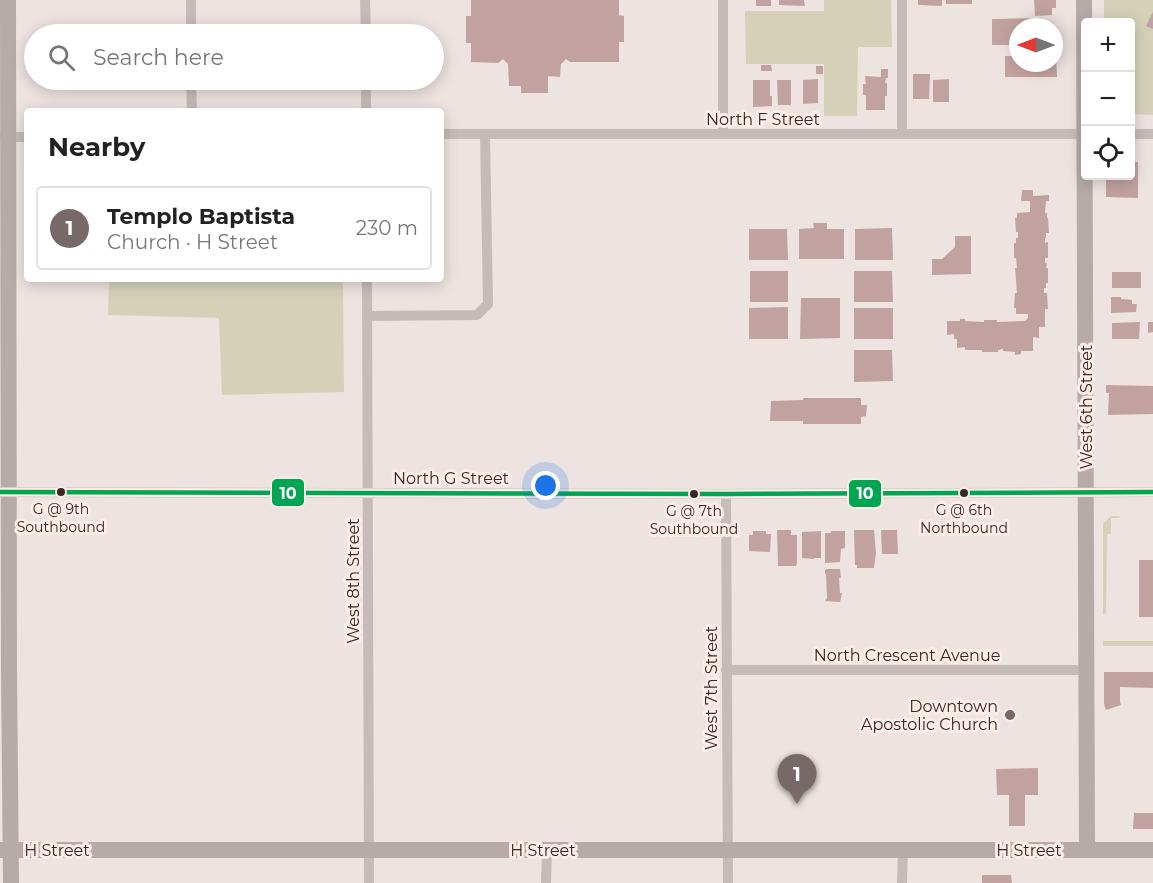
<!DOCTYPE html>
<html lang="en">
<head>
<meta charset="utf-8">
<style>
	body { margin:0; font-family:Montserrat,sans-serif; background:#f6f6f6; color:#222 }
	.controls { position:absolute; right:18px; top:18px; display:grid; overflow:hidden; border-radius:6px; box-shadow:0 3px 15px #0003 }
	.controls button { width:54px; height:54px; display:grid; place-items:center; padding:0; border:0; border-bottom:2px solid #e0e0e0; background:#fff; color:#222; font:30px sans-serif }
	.compass { position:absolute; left:1009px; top:18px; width:54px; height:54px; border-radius:50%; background:#fff; box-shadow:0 3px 15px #0003; rotate:270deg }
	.you { position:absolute; left:546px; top:486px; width:21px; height:21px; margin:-15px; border:4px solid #fff; border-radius:50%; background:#1a73e8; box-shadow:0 0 0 9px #1a73e833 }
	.badge { display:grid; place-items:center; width:39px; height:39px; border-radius:50%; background:#776968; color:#fff; font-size:20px; font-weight:700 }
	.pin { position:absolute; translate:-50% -50px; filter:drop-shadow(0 2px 3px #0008) }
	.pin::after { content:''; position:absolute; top:32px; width:21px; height:18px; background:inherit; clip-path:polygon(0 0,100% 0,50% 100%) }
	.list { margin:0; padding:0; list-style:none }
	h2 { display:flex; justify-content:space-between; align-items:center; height:78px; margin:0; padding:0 24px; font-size:26px }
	h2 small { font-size:20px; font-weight:400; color:#767676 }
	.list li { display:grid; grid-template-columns:39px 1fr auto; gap:18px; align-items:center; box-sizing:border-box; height:84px; margin:0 12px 12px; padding:0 12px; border:2px solid #e0e0e0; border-radius:6px }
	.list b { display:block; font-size:22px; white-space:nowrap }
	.list p { margin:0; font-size:20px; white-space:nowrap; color:#767676 }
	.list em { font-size:20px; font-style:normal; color:#767676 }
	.icon { flex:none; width:33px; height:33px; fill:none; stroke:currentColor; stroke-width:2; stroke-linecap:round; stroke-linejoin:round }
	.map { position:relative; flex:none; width:1153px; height:883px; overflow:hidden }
	.search { position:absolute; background:#fff; box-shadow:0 3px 15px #0003; left:24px; top:24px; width:420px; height:66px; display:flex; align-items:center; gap:15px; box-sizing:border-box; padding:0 21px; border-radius:33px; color:#767676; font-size:22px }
	.panel { position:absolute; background:#fff; box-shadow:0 3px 15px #0003; left:24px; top:108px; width:420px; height:174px; border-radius:6px }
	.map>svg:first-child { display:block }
	.green { fill:#d5d1b9 }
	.building { fill:#c2a2a1 }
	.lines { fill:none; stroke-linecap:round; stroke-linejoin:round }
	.street { stroke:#c6bbb9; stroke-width:10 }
	.secondary { stroke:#b7aba9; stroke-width:16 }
	.bus-1-casing { stroke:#fbece7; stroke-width:9 }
	.bus-1 { stroke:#00a651; stroke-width:4.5 }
	.bus-dot { fill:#382727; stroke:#fbece7; stroke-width:2 }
	.poi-dot { fill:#776968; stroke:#fbece7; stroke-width:2 }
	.labels { text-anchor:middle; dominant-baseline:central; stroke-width:6; stroke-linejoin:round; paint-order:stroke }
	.bus-label { font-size:14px; fill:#382727; stroke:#fbece7 }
	.street-label { font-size:16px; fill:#382727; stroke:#fbece7 }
	.poi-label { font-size:16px; fill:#382727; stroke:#fbece7; text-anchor:end }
	.line-badge { stroke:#fbece7; stroke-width:2 }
	.badge-label { font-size:16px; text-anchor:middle; font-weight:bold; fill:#fff }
</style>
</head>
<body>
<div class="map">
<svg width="1153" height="883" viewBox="0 0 1153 883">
	<rect width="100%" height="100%" fill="#ede3e0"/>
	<g class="green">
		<path d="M 824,0 L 891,0 L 892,47 L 858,47 L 857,116 L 824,116 L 824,64 L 746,64 L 745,11 L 824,11 Z"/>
		<path d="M 1104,0 L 1153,0 L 1153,115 L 1131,114 L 1130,22 L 1104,22 Z"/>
		<path d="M 109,279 L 343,279 L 344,392 L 222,395 L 219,318 L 108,315 Z"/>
		<path d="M 1111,516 L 1120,516 L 1119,518 L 1111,518 L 1111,534 L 1107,534 L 1106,612 L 1103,615 L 1103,524 Z"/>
		<rect x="1103" y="641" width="50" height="5"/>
	</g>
	<g class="building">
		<path d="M 471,0 L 619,0 L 619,15 L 624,16 L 624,42 L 619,42 L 619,62 L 570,62 L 566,59 L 561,64 L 560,77 L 548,76 L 548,93 L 521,93 L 521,86 L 509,86 L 508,64 L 503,59 L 498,63 L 471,62 L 471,43 L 466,43 L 466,16 L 471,16 Z"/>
		<rect x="756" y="0" width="15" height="6"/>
		<path d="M 779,0 L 804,0 L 805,6 L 779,5 Z"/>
		<path d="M 918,0 L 942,0 L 942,6 L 918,5 Z"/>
		<rect x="946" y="0" width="26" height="4"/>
		<path d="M 1034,0 L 1056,0 L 1056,8 L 1052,8 L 1052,15 L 1035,16 Z"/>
		<path d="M 1153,12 L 1153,29 L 1146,26 Z"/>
		<path d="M 1042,18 L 1042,27 L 1018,27 L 1018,45 L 992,45 L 992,19 Z"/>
		<path d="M 1054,53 L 1056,53 L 1057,77 L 1005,77 L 1005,56 L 1018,56 L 1018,63 L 1054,63 Z"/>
		<path d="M 761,65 L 771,65 L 772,71 L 761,71 Z"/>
		<rect x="816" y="66" width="7" height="8"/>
		<path d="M 881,69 L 888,69 L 888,78 L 886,78 L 885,83 L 887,83 L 887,96 L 885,96 L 885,110 L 866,110 L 866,95 L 863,95 L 863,84 L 866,84 L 865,76 L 881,77 Z"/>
		<path d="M 913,74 L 930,74 L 929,99 L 913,99 Z"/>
		<path d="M 818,79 L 818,103 L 803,104 L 803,80 Z"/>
		<path d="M 949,79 L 949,102 L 933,102 L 933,80 Z"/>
		<path d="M 753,80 L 770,80 L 770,96 L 772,96 L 772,106 L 753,107 Z"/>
		<path d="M 777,80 L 791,80 L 791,105 L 778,105 Z"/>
		<path d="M 1130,162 L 1138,162 L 1138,198 L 1106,197 L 1106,176 L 1130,176 Z"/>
		<path d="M 1022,190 L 1033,190 L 1033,196 L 1049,195 L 1049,201 L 1046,201 L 1045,213 L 1047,213 L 1047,218 L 1048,218 L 1049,233 L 1046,233 L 1046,238 L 1045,238 L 1045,243 L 1048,242 L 1048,258 L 1045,258 L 1045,263 L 1047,263 L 1046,268 L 1048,268 L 1048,283 L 1046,283 L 1046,288 L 1044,288 L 1044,293 L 1047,293 L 1048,309 L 1045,309 L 1045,327 L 1039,327 L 1039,338 L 1033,337 L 1033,351 L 1021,351 L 1021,354 L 1015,355 L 1015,352 L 1003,351 L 1003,349 L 998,350 L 998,352 L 982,352 L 982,350 L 965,350 L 965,347 L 957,348 L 957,339 L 954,339 L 954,334 L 947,335 L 947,321 L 960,321 L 960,319 L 965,319 L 965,321 L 984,322 L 984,320 L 997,320 L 997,322 L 1025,321 L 1028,318 L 1028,314 L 1016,314 L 1016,308 L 1014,308 L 1015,293 L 1017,293 L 1015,268 L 1017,268 L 1016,258 L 1014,258 L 1014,243 L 1016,243 L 1016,238 L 1018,238 L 1018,232 L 1016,232 L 1015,218 L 1017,218 L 1017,213 L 1030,212 L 1030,201 L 1021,201 Z"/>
		<path d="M 813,223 L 827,223 L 827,229 L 844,229 L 844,259 L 799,259 L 799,229 L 814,228 Z"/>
		<path d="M 892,228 L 893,260 L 855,260 L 855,229 Z"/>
		<path d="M 749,229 L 787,229 L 788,260 L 749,260 Z"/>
		<path d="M 955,236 L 971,236 L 971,274 L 932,275 L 932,259 L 942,259 L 955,247 Z"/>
		<rect x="750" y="271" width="38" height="31"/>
		<path d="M 854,271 L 892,271 L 893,302 L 854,302 Z"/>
		<rect x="1112" y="272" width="29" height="16"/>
		<path d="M 1111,297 L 1121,297 L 1121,299 L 1132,300 L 1132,304 L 1137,304 L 1136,312 L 1111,313 Z"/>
		<path d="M 801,298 L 840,298 L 840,338 L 800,339 Z"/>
		<path d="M 788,307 L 788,339 L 749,339 L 749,308 Z"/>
		<rect x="854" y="308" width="39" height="31"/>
		<path d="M 1140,322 L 1139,339 L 1112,339 L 1112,323 Z"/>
		<path d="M 1148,322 L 1153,322 L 1153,332 L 1148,333 Z"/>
		<path d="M 854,350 L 892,350 L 893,381 L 854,382 Z"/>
		<path d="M 1106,385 L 1153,386 L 1153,414 L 1108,415 L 1109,393 L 1106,393 Z"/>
		<path d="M 803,398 L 861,398 L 861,405 L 867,405 L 866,416 L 861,417 L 861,424 L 803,424 L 803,421 L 770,421 L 771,401 L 803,400 Z"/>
		<path d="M 777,530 L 791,530 L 791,535 L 797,535 L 797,563 L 796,566 L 778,566 Z"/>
		<path d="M 854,530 L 874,530 L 876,553 L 874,568 L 857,568 L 857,565 L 855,565 Z"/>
		<path d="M 881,530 L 897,530 L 898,554 L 882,554 Z"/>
		<path d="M 753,531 L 766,531 L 766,534 L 771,534 L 770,552 L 749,551 L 749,535 L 753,535 Z"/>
		<path d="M 821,531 L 821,558 L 814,558 L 814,559 L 802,558 L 802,532 Z"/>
		<path d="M 831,531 L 845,531 L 845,548 L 841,549 L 840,562 L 825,563 L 825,533 L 831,533 Z"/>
		<rect x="1139" y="560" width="14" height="57"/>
		<path d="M 826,569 L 840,569 L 841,578 L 839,578 L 840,593 L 842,593 L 840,602 L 825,601 L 827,598 L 826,574 L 825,574 L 825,570 Z"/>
		<path d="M 1104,672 L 1153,672 L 1153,688 L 1120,687 L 1120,701 L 1121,705 L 1106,710 L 1104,704 Z"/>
		<path d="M 1038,768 L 1038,795 L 1025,795 L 1025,826 L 1009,826 L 1009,795 L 997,795 L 996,769 Z"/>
		<path d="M 1134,813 L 1153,813 L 1153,829 L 1133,829 Z"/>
		<path d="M 982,875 L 1011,875 L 1012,883 L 982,883 Z"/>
	</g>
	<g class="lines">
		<g class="street">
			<path d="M 191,0 L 191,34"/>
			<path d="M 365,0 L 366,34"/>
			<path d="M 191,80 L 192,111"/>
			<path d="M 366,80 L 366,111"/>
			<path d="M 441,134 L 1086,134"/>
			<path d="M 723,134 L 723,0"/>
			<path d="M 902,134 L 902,0"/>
			<path d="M 1130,134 L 1153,134"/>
			<path d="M 3,137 L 27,137"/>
			<path d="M 367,279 L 369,883"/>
			<path d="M 367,316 L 477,315 L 488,304 L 485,134"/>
			<path d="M 0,492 L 726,494 L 1153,492"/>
			<path d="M 726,494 L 728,883"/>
			<path d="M 726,670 L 1087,670"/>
			<path d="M 546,883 L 547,850"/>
			<path d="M 902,883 L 903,850"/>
		</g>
		<g class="secondary">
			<path d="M 8,0 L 9,672 L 11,883"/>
			<path d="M 1084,0 L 1087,850"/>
			<path d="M 0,850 L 1153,850"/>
		</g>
		<g class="bus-1-casing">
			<path id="bus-1" d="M 0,492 L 726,494 L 1153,492"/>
		</g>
		<use href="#bus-1" class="bus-1"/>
	</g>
	<g class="bus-dot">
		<circle cx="61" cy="492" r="5"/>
		<circle cx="964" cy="493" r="5"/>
		<circle cx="694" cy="494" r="5"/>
	</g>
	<circle class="poi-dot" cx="1010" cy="715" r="6"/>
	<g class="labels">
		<g class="bus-label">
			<text x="61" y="509">G @ 9th<tspan x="61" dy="18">Southbound</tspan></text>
			<text x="964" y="510">G @ 6th<tspan x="964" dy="18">Northbound</tspan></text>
			<text x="694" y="511">G @ 7th<tspan x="694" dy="18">Southbound</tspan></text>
		</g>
		<g class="street-label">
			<text x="763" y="119">North F Street</text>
			<text transform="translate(1086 407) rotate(-90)">West 6th Street</text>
			<text x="451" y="478">North G Street</text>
			<text transform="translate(353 581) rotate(-90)">West 8th Street</text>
			<text x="907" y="655">North Crescent Avenue</text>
			<text transform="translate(711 688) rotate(-90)">West 7th Street</text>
			<text x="57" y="850">H Street</text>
			<text x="543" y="850">H Street</text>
			<text x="1029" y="850">H Street</text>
		</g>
		<g class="poi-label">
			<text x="998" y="706">Downtown<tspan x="998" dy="18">Apostolic Church</tspan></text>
		</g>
	</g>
	<g class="line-badge">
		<rect x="271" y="478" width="34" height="29" rx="6" fill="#00a651"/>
		<rect x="848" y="479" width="34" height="29" rx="6" fill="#00a651"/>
	</g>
	<g class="badge-label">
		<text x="288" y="499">10</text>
		<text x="865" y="499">10</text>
	</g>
</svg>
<div class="controls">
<button>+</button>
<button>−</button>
<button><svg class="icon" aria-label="locate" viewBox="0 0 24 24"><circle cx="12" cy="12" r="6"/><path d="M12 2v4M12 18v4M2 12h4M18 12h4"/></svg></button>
</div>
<svg class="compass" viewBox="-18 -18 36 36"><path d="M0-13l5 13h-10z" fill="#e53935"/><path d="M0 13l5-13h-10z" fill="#767676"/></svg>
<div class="you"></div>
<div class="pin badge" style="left:797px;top:804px">1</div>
<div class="search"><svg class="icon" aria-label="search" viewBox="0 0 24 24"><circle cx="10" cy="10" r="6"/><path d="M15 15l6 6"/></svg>Search here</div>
<section class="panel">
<h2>Nearby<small></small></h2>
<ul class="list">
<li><span class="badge">1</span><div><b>Templo Baptista</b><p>Church · H Street</p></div><em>230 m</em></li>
</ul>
</section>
</div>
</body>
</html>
